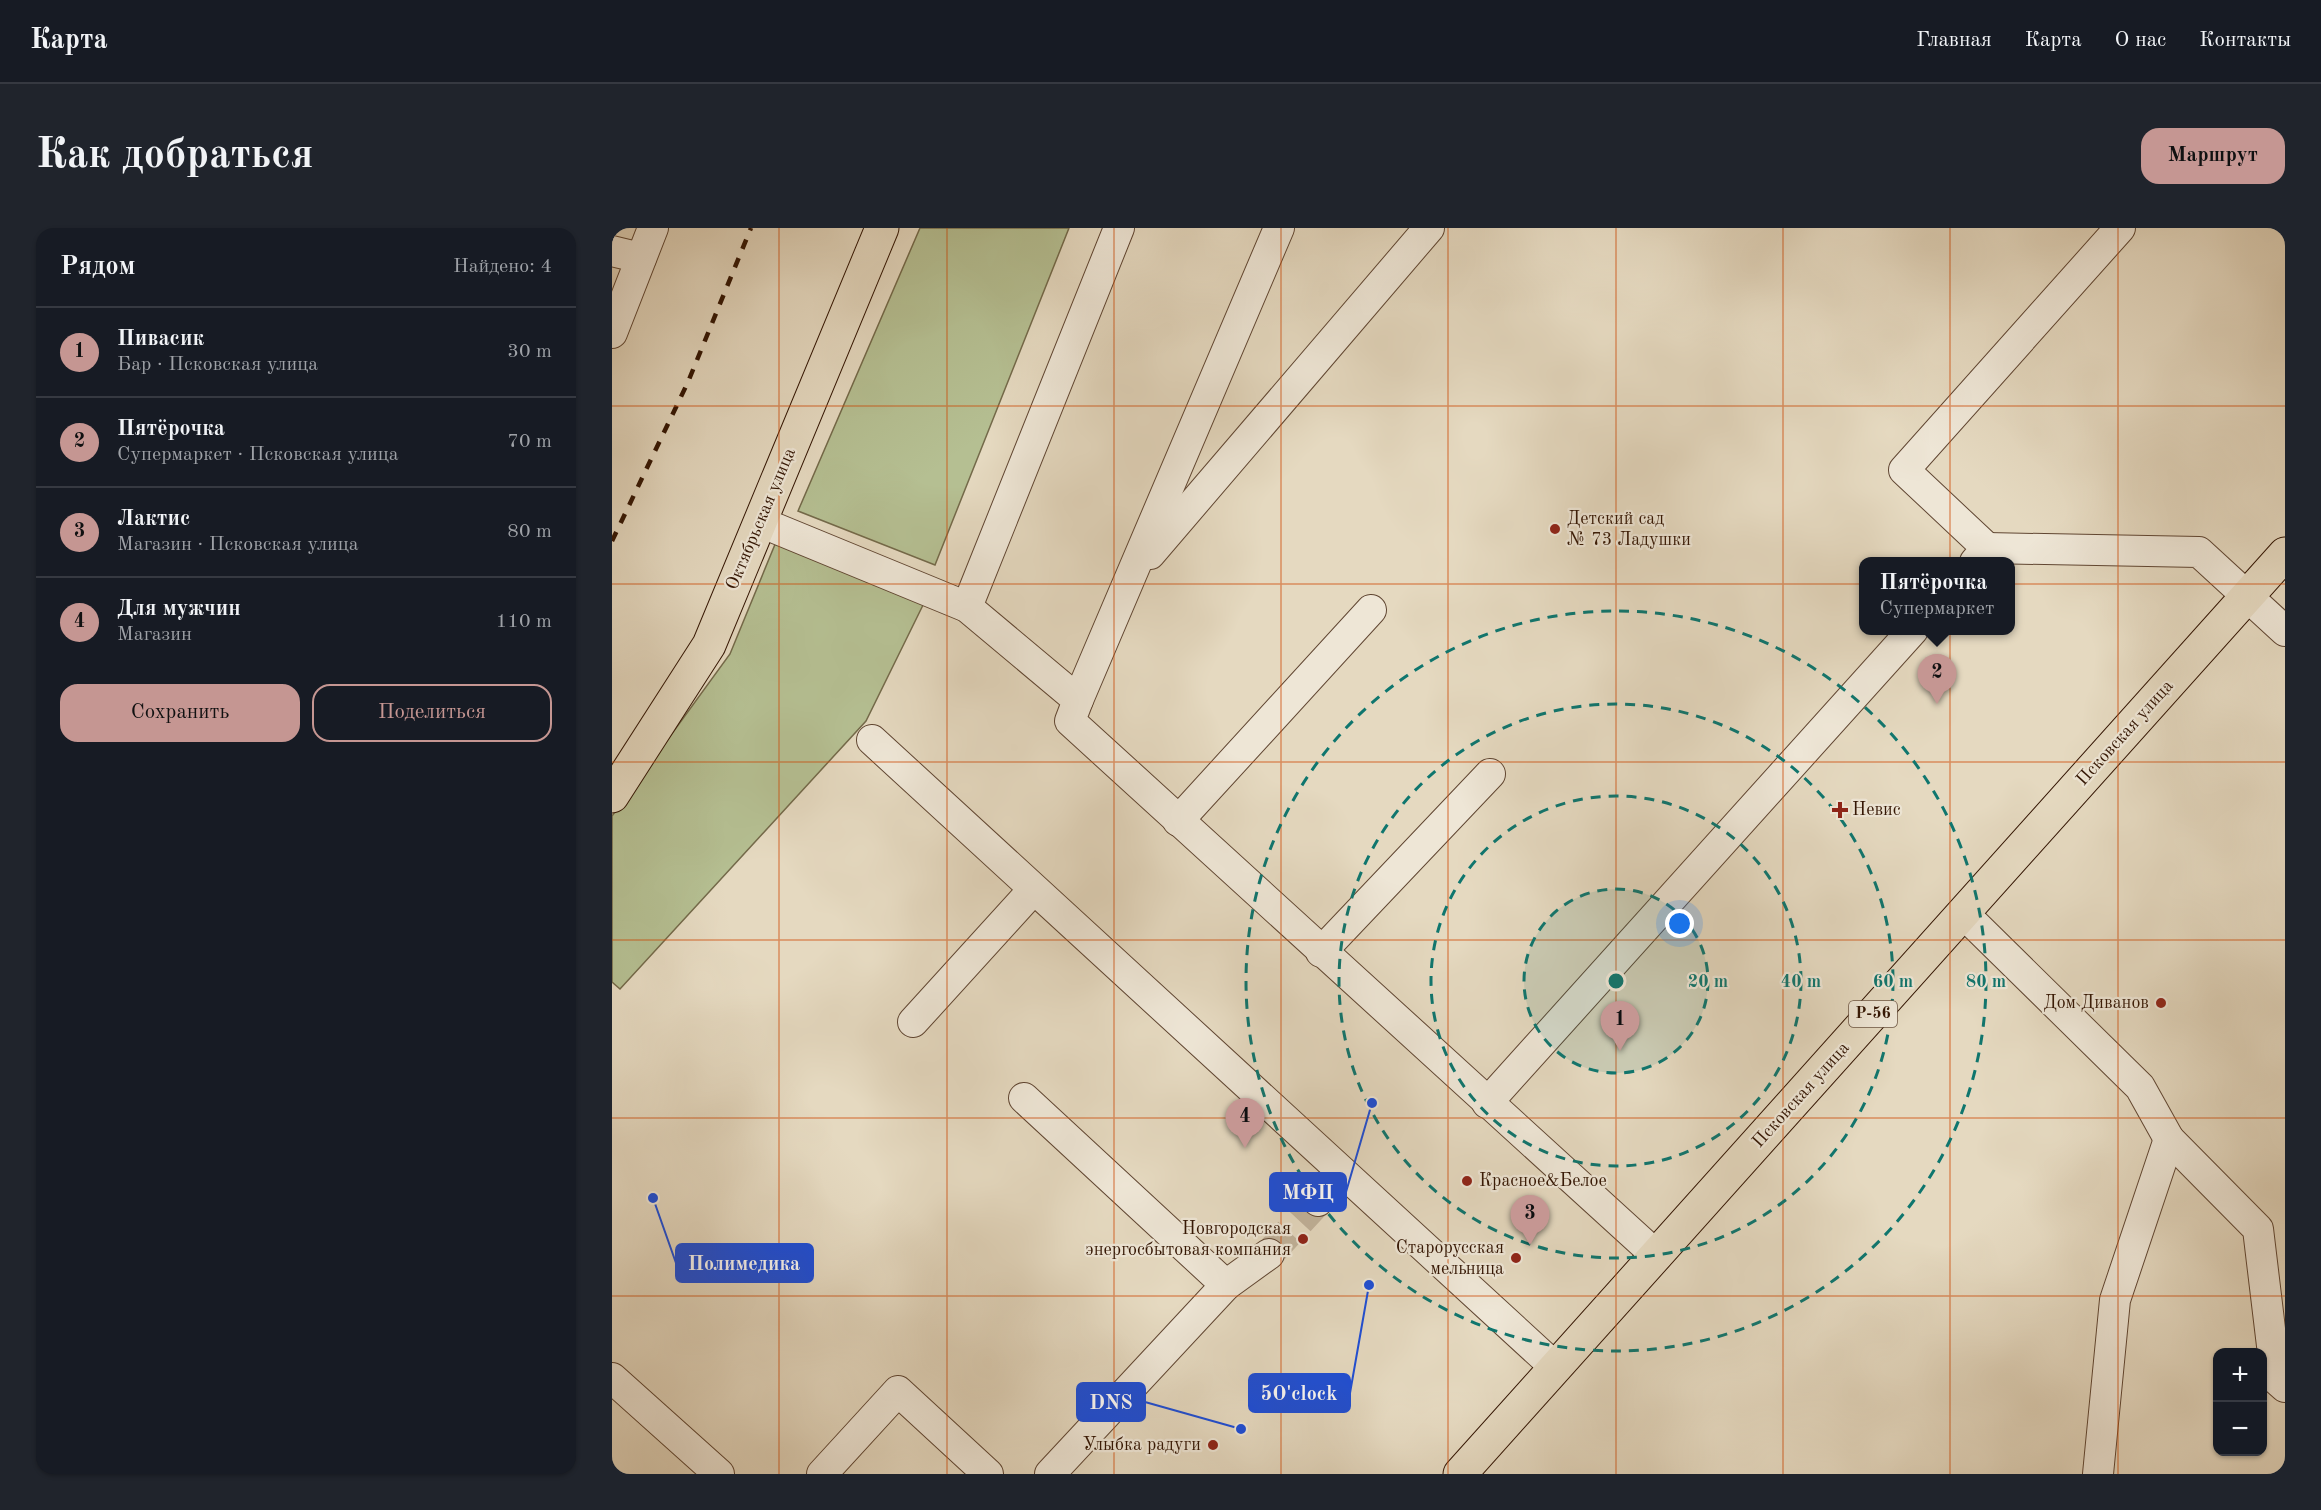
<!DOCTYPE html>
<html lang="ru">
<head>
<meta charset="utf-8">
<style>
	body { margin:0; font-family:"Old Standard TT",serif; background:#20242c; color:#f1f3f6 }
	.controls { position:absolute; right:18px; bottom:18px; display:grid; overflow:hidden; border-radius:12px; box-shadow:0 2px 4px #0004 }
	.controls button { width:54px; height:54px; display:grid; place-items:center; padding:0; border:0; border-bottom:2px solid #363941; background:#171b24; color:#f1f3f6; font:30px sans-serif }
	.you { position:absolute; left:1068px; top:696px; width:21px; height:21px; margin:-15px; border:4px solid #fff; border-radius:50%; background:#1a73e8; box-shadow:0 0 0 9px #1a73e833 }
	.badge { display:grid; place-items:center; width:39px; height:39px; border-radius:50%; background:#c59692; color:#111; font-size:20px; font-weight:700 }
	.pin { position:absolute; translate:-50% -50px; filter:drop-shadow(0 2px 3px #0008) }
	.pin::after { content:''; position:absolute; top:32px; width:21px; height:18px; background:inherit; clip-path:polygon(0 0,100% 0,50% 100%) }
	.popup { position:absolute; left:1247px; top:329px; width:156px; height:78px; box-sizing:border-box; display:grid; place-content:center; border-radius:12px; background:#171b24; filter:drop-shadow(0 2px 4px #0005); font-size:20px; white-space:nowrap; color:#9ea1a6 }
	.popup b { font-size:22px; color:#f1f3f6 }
	.popup::after { content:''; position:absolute; left:50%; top:100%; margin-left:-12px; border:12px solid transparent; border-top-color:#171b24 }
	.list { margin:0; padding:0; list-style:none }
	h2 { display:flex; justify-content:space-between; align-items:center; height:78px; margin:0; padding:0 24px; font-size:26px }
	h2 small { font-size:20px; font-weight:400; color:#9ea1a6 }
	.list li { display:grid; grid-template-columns:39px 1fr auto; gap:18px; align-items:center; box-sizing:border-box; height:90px; padding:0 24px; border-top:2px solid #363941 }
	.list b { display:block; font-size:22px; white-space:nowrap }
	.list p { margin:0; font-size:20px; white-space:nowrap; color:#9ea1a6 }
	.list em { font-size:20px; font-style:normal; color:#9ea1a6 }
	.actions { display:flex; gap:12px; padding:18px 24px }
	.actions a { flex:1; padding:14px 0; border:2px solid #c59692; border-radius:18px; text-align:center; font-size:21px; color:#c59692 }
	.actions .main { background:#c59692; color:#111 }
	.map { position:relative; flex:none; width:1673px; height:1246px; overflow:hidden; border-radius:18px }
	header { display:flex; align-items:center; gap:36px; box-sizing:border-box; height:84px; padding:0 30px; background:#171b24; border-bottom:2px solid #363941 }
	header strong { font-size:28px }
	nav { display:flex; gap:33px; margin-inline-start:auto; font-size:21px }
	.intro { display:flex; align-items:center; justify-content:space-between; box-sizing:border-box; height:144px; padding:0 36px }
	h1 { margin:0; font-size:42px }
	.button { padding:15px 27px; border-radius:18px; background:#c59692; color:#111; font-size:21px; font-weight:700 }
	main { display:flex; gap:36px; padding:0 36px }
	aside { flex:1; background:#171b24; border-radius:18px; box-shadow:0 2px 4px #0004 }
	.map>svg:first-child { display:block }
	.green { fill:#b5bf92; stroke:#746a4a; stroke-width:1.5 }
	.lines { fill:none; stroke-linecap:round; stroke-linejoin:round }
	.minor-tunnel { stroke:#c1b29a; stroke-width:30; stroke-dasharray:30 15; stroke-linecap:butt }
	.minor-casing { stroke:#604632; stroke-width:32 }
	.major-casing { stroke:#331503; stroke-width:35 }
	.minor { stroke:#eee6d6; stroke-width:30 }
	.major { stroke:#e5d9c0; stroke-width:33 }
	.rail { stroke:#331503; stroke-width:4.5; stroke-dasharray:10 10; stroke-linecap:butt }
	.grid { fill:none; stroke:#cd4f0b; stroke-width:1.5; stroke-opacity:0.55 }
	.ring { fill:none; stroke:#0f766e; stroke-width:3; stroke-dasharray:10 8 }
	.poi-dot { fill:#8f2418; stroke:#eee6d6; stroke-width:2 }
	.labels { text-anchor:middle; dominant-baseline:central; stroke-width:4.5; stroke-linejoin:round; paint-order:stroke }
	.shield { fill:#eee6d6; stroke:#6b5442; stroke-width:1.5 }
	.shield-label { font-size:16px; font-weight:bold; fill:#331503 }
	.street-label { font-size:18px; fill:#331503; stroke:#eee6d6 }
	.poi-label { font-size:18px; fill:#331503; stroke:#eee6d6; text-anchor:end }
	.centre { fill:#0f766e; stroke:#eee6d6; stroke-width:3 }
	.ring-label { font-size:18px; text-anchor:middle; font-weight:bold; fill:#0f766e; stroke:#eee6d6; stroke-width:4.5; stroke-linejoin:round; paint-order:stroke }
	.leader { fill:none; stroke:#1d4ed8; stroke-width:2 }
	.callout-dot { fill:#1d4ed8; stroke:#eee6d6; stroke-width:2 }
	.callout { fill:#1d4ed8; stroke:#1d4ed8; stroke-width:2 }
	.callout-label { font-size:20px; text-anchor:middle; font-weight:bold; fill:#fff }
</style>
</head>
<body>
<header>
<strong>Карта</strong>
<nav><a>Главная</a><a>Карта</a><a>О нас</a><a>Контакты</a></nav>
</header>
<div class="intro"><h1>Как добраться</h1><a class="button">Маршрут</a></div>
<main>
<aside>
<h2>Рядом<small>Найдено: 4</small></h2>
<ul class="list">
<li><span class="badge">1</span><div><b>Пивасик</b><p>Бар · Псковская улица</p></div><em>30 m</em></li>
<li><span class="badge">2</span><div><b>Пятёрочка</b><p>Супермаркет · Псковская улица</p></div><em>70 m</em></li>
<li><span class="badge">3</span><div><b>Лактис</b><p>Магазин · Псковская улица</p></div><em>80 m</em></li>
<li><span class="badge">4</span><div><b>Для мужчин</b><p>Магазин</p></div><em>110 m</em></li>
</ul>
<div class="actions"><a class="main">Сохранить</a><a>Поделиться</a></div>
</aside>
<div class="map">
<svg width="1673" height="1246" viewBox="0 0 1673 1246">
	<rect width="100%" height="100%" fill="#e5d9c0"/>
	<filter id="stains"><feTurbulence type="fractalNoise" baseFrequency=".00333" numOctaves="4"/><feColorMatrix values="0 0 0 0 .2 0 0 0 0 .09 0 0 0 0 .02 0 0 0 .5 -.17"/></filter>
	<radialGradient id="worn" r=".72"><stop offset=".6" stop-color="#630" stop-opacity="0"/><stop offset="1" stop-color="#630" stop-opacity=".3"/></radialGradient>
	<g class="green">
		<path d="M 308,0 L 457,0 L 323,337 L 186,283 Z"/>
		<path d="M 164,314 L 314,371 L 254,493 L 8,761 L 0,754 L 0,588 L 118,426 Z"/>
	</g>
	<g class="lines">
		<path class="minor-tunnel" d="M 657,1026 L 706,973"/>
		<g class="minor-casing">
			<g id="minor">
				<path d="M 0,23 L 29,30"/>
				<path d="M 0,105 L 41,0"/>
				<path d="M 148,294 L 355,379 L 466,472 L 458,493 L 1045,1028"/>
				<path d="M 1375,320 L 1587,324 L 1673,403"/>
				<path d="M 538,326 L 817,0"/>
				<path d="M 1363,334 L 1375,320 L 1292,242 L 1508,0"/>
				<path d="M 355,379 L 507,0"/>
				<path d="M 466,472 L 667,0"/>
				<path d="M 260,512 L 944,1140"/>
				<path d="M 566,593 L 759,382"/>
				<path d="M 1351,685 L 1528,859 L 1557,911 L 1646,1001 L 1664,1151 L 1673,1159"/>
				<path d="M 709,724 L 878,546"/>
				<path d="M 301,794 L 421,662"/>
				<path d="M 412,870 L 614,1057 L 438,1246"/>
				<path d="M 875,875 L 1301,402"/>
				<path d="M 706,973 L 730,944"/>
				<path d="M 614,1057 L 657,1026"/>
				<path d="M 0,1150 L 107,1246"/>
				<path d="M 210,1246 L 286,1163 L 376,1246"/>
				<path d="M 1486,1246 L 1503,1072 L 1557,911"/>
			</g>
		</g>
		<g class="major-casing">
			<g id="major">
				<path d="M 0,568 L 97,417 L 270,0"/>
				<path d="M 848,1246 L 1673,326"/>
			</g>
		</g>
		<use href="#minor" class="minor"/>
		<use href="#major" class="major"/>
		<path class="rail" d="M 0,313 L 76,154 L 139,0"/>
	</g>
	<path class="grid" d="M 167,0 L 167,1246M 335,0 L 335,1246M 502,0 L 502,1246M 669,0 L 669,1246M 836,0 L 836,1246M 1004,0 L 1004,1246M 1171,0 L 1171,1246M 1338,0 L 1338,1246M 1506,0 L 1506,1246M 0,178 L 1673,178M 0,356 L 1673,356M 0,534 L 1673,534M 0,712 L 1673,712M 0,890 L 1673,890M 0,1068 L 1673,1068"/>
	<circle cx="1004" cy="753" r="92" fill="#0f766e" fill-opacity=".12"/>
	<g class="ring">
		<circle cx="1004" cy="753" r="92"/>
		<circle cx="1004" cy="753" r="185"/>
		<circle cx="1004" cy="753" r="277"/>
		<circle cx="1004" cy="753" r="370"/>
	</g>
	<g class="poi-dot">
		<circle cx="943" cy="301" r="6"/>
		<path d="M1225 573h6v6h6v6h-6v6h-6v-6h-6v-6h6z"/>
		<circle cx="1549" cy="775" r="6"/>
		<circle cx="855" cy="953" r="6"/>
		<circle cx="691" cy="1011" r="6"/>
		<circle cx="904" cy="1030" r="6"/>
		<circle cx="601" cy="1217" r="6"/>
	</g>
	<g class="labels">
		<rect class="shield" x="1237" y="773" width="48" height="26" rx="4.5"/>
		<g class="shield-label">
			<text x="1261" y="786">Р-56</text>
		</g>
		<g class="street-label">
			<text transform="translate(149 291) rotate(-67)">Октябрьская улица</text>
			<text transform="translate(1513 505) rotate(-48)">Псковская улица</text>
			<text transform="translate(1189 867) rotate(-48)">Псковская улица</text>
		</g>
		<g class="poi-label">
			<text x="955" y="291" text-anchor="start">Детский сад<tspan x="955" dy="21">№ 73 Ладушки</tspan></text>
			<text x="1240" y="582" text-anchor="start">Невис</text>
			<text x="1537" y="775">Дом Диванов</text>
			<text x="867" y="953" text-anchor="start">Красное&amp;Белое</text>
			<text x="679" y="1001">Новгородская<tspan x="679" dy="21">энергосбытовая компания</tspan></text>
			<text x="892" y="1020">Старорусская<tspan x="892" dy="21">мельница</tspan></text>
			<text x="589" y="1217">Улыбка радуги</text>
		</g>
	</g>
	<circle cx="1004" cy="753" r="9" class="centre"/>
	<g class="ring-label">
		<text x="1096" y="759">20 m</text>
		<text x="1189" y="759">40 m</text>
		<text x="1281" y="759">60 m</text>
		<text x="1374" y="759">80 m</text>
	</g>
	<path class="leader" d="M760 875L734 964M41 970L64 1035M757 1057L738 1165M629 1201L533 1174"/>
	<g class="callout-dot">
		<circle cx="760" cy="875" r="6"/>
		<circle cx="41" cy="970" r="6"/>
		<circle cx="757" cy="1057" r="6"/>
		<circle cx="629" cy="1201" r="6"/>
	</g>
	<g class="callout">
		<rect x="658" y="945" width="76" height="38" rx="6"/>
		<rect x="64" y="1016" width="137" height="38" rx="6"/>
		<rect x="637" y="1146" width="101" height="38" rx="6"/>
		<rect x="465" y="1155" width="68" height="38" rx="6"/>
	</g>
	<g class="callout-label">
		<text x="696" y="971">МФЦ</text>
		<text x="132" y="1042">Полимедика</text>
		<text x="687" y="1172">5O'clock</text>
		<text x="499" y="1181">DNS</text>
	</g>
	<rect width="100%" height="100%" filter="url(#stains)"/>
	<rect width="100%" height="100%" fill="url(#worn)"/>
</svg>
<div class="controls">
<button>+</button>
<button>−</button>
</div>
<div class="you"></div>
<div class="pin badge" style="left:1008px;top:823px">1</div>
<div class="pin badge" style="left:1325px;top:476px">2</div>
<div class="popup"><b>Пятёрочка</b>Супермаркет</div>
<div class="pin badge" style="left:918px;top:1017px">3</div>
<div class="pin badge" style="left:633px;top:920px">4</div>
</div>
</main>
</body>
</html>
